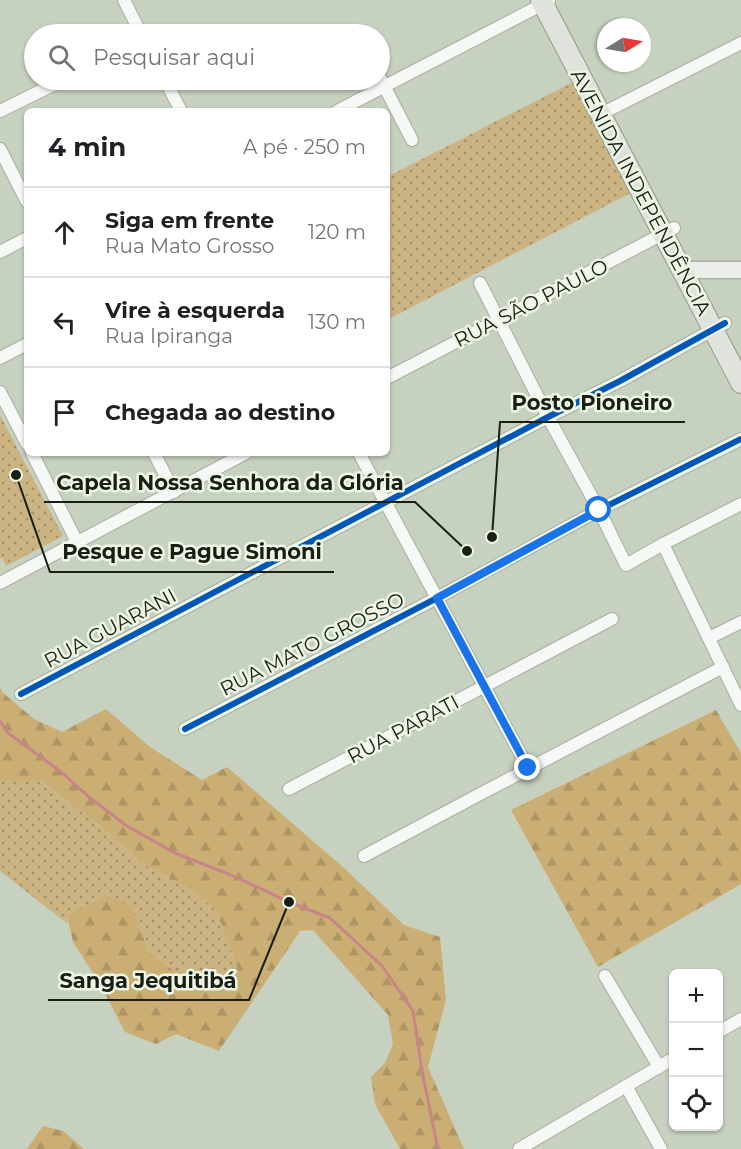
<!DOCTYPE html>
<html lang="pt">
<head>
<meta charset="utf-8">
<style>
	body { margin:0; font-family:Montserrat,sans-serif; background:#f2f2f2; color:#202124 }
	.controls { position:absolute; right:18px; bottom:18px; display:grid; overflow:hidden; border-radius:9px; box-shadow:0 2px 4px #0004 }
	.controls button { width:54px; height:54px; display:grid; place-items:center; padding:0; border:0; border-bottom:2px solid #e0e0e0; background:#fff; color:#202124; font:30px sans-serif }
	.compass { position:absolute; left:597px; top:18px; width:54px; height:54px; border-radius:50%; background:#fff; box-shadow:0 2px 4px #0004; rotate:79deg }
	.stop { position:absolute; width:18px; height:18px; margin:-14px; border:4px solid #1a73e8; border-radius:50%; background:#fff }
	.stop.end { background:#1a73e8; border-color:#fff; box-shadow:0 2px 6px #0008 }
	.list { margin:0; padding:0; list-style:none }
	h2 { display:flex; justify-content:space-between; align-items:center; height:78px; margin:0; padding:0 24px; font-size:26px }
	h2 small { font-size:20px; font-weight:400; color:#757577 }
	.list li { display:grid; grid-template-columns:39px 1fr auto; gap:18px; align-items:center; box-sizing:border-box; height:90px; padding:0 24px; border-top:2px solid #e0e0e0 }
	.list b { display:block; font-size:22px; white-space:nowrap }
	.list p { margin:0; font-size:20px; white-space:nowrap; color:#757577 }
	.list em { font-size:20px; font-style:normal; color:#757577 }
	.icon { flex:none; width:33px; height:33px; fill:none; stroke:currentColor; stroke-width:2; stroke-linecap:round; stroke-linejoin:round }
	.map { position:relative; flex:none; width:741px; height:1149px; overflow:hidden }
	.search { position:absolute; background:#fff; box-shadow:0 2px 4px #0004; left:24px; top:24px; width:366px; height:66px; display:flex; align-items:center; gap:15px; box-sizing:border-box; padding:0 21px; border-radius:33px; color:#757577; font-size:22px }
	.panel { position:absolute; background:#fff; box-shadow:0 2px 4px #0004; left:24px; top:108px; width:366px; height:348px; border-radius:9px }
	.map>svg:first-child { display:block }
	.grass { fill:url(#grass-dots) }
	.forest { fill:url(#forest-firs) }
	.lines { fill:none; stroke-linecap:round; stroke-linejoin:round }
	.stream { stroke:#c88589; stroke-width:3 }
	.street-casing { stroke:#a6afa1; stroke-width:14 }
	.secondary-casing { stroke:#a6afa1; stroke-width:19 }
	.primary-casing { stroke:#8f9987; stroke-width:22 }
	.street { stroke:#f6f8f5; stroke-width:12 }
	.secondary { stroke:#ebeee8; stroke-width:16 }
	.primary { stroke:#dfe3db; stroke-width:20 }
	.cycleway-casing { stroke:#ecf6e5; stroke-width:10 }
	.cycleway { stroke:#0057b8; stroke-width:6 }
	.route { stroke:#1a73e8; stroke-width:8 }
	.labels { text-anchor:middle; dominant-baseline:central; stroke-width:5; stroke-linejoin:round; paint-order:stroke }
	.street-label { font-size:20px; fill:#181f13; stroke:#ecf6e5 }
	.leader { fill:none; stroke:#181f13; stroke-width:2 }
	.callout-dot { fill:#181f13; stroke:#ecf6e5; stroke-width:2 }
	.callout-label { font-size:21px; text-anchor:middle; font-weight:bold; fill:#181f13; stroke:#ecf6e5; stroke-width:5; stroke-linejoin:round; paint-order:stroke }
</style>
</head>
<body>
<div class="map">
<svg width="741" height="1149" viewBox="0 0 741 1149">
	<defs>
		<pattern id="grass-dots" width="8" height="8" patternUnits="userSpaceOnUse" patternTransform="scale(1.5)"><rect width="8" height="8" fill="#cbb382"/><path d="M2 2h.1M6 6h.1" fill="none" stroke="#a49169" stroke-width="1.8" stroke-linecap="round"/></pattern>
		<pattern id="forest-firs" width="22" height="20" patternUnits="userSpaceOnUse" patternTransform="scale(1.5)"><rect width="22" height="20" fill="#cbae73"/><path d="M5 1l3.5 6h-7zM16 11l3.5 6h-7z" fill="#ae9563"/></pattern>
	</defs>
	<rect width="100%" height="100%" fill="#c6d1bf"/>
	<g class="grass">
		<path d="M 581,78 L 640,188 L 387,320 L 387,177 Z"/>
		<path d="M 0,415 L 63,536 L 6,566 L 2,558 L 0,559 Z"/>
		<path d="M 0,781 L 39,781 L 98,824 L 145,865 L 189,888 L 216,910 L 238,970 L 226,985 L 186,980 L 149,952 L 132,907 L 67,916 L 68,924 L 0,871 Z"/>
	</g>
	<g class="forest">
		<path d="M 0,686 L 2,692 L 34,719 L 62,732 L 106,709 L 150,747 L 202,780 L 227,767 L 344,868 L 404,925 L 440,937 L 446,1000 L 428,1067 L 464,1149 L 400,1149 L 375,1104 L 371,1077 L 385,1063 L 393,1044 L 388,1015 L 313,930 L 300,931 L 219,1051 L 176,1034 L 156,1044 L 125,1032 L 100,984 L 73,942 L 67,916 L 106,895 L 132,907 L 149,952 L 186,980 L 226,985 L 238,970 L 216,910 L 189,888 L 145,865 L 98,824 L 40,781 L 0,781 Z"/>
		<path d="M 716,710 L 741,753 L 741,884 L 598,967 L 511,810 Z"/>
		<path d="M 43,1126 L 63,1131 L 84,1149 L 27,1149 Z"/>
	</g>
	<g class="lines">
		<path class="stream" d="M 0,721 L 8,733 L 60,771 L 89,797 L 127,826 L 175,853 L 231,875 L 289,902 L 330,918 L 382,966 L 413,1011 L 423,1076 L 438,1149"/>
		<g class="street-casing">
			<g id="street">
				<path d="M 124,0 L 141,34"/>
				<path d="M 355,32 L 356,34"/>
				<path d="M 380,78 L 412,140"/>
				<path d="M 165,80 L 181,111"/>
				<path d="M 0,111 L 63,80"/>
				<path d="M 337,111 L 549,1"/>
				<path d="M 601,114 L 741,43"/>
				<path d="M 0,149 L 27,202"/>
				<path d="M 0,252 L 27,238"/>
				<path d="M 480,283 L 548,417 L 599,510 L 626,565 L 663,544 L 741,504"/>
				<path d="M 0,358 L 27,344"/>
				<path d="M 387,378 L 674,228"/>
				<path d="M 0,392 L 27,444"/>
				<path d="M 32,453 L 77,542"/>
				<path d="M 154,453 L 174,492"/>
				<path d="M 359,453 L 528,768"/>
				<path d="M 663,544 L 741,705"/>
				<path d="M 0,583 L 246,453"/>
				<path d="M 709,638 L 741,622"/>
				<path d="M 21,694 L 548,417 L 620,381 L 725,323"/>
				<path d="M 185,729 L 437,598 L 599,510 L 741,439"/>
				<path d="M 289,789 L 612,619"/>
				<path d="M 364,856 L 482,793 L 723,667"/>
				<path d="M 605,976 L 659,1067"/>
				<path d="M 718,1032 L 741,1019"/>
				<path d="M 626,1086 L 661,1149"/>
				<path d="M 519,1149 L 674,1058"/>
			</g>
		</g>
		<g class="secondary-casing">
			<path id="secondary" d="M 682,270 L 741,270"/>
		</g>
		<g class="primary-casing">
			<path id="primary" d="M 541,0 L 741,383"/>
		</g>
		<use href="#street" class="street"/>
		<use href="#secondary" class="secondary"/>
		<use href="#primary" class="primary"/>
		<g class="cycleway-casing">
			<g id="cycleway">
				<path d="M 21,694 L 548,417 L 620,381 L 725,323"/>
				<path d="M 185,729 L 437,598 L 599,510 L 741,439"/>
			</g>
		</g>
		<use href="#cycleway" class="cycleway"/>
	</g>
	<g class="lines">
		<path class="route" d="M 528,768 L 437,598 L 599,510"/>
	</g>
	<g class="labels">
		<g class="street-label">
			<text transform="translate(641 192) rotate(62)">AVENIDA INDEPENDÊNCIA</text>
			<text transform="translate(531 303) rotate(-27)">RUA SÃO PAULO</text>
			<text transform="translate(110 628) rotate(-28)">RUA GUARANI</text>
			<text transform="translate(312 644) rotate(-27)">RUA MATO GROSSO</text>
			<text transform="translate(403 729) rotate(-28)">RUA PARATI</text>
		</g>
	</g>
	<path class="leader" d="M492 537L500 422H685M467 551L415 502H44M16 475L50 572H334M289 902L249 1000H48"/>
	<g class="callout-dot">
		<circle cx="492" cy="537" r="6"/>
		<circle cx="467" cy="551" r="6"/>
		<circle cx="16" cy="475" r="6"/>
		<circle cx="289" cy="902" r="6"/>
	</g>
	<g class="callout-label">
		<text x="592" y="410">Posto Pioneiro</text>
		<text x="230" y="490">Capela Nossa Senhora da Glória</text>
		<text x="192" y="559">Pesque e Pague Simoni</text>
		<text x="148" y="988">Sanga Jequitibá</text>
	</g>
</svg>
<div class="controls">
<button>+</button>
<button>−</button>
<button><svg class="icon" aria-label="locate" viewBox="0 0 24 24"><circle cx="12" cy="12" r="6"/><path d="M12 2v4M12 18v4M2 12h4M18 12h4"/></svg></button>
</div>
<svg class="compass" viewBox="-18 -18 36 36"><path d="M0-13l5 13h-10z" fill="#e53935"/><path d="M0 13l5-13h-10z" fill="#757577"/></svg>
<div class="stop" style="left:599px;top:510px"></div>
<div class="stop end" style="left:528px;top:768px"></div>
<div class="search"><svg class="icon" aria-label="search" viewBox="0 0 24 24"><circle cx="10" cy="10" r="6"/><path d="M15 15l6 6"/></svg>Pesquisar aqui</div>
<section class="panel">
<h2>4 min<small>A pé · 250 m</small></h2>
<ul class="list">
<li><svg class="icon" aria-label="ahead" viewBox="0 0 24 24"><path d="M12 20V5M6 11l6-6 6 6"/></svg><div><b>Siga em frente</b><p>Rua Mato Grosso</p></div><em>120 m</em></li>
<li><svg class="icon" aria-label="left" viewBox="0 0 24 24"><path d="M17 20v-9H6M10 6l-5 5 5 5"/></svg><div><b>Vire à esquerda</b><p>Rua Ipiranga</p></div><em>130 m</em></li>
<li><svg class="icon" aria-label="arrive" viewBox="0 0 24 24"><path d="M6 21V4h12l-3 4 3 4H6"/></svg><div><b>Chegada ao destino</b></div></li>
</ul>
</section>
</div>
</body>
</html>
